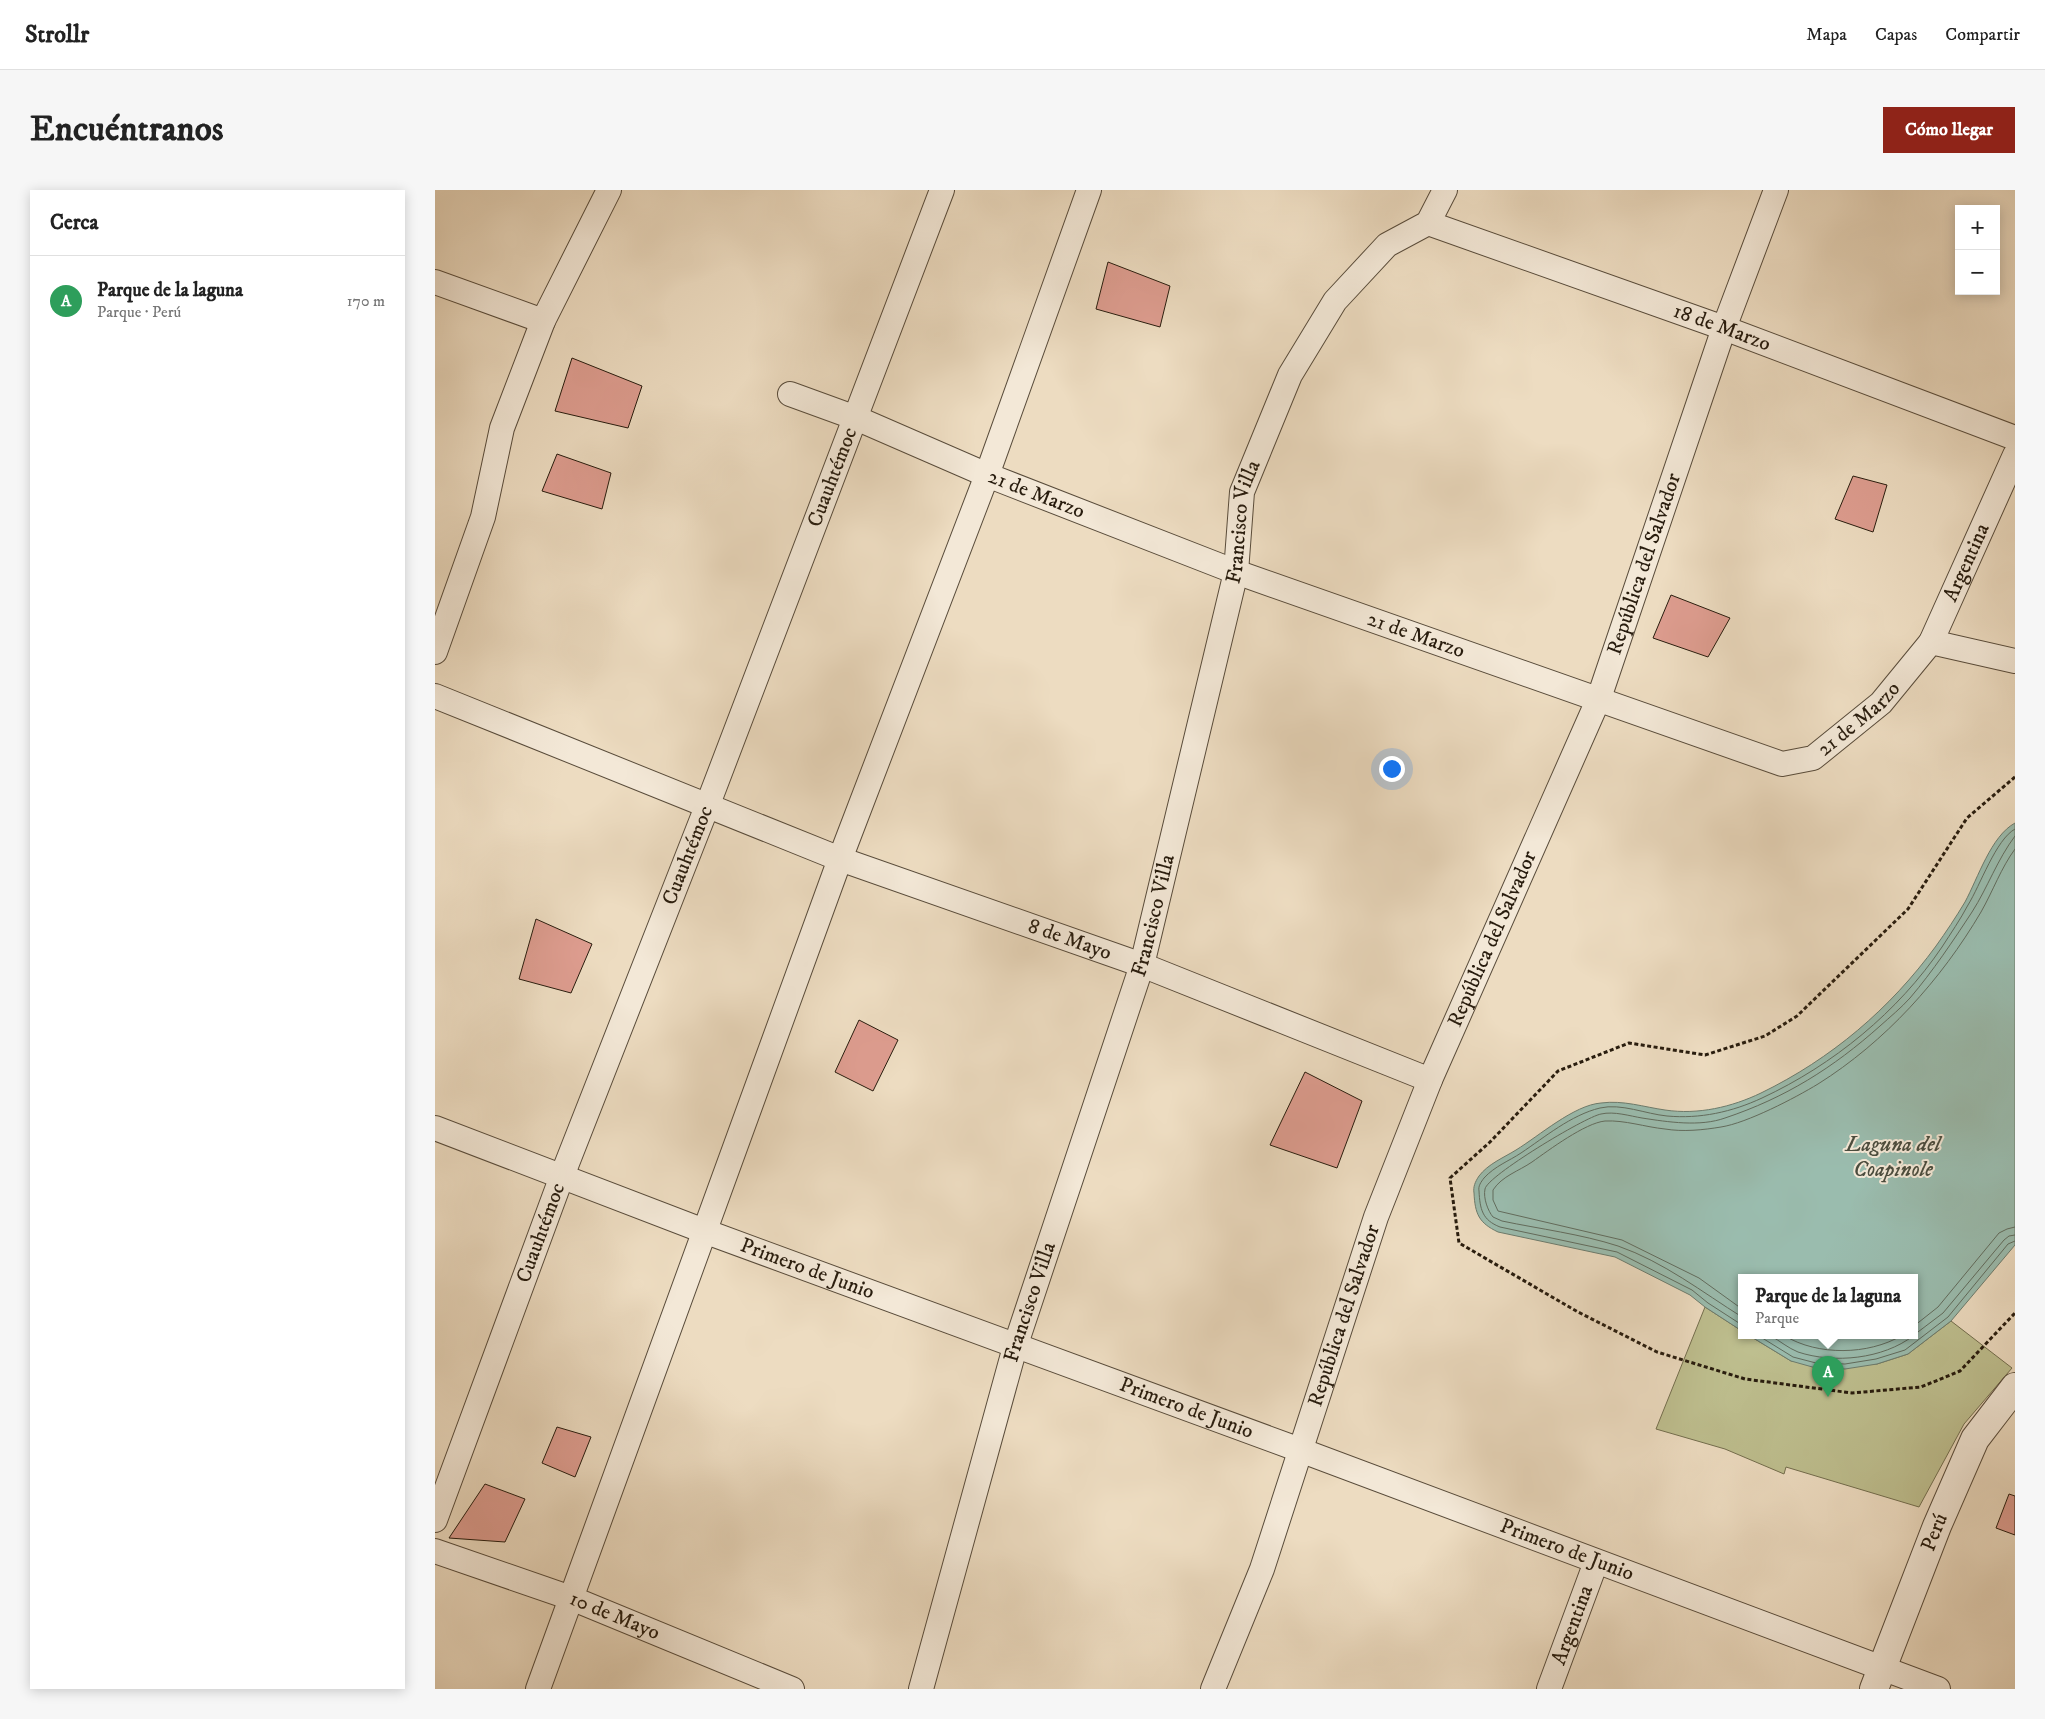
<!DOCTYPE html>
<html lang="es">
<head>
<meta charset="utf-8">
<style>
	body { margin:0; font-family:"IM FELL DW Pica",serif; background:#f6f6f6; color:#222 }
	.controls { position:absolute; right:15px; top:15px; display:grid; overflow:hidden; border-radius:0px; box-shadow:0 2px 12px #0003 }
	.controls button { width:45px; height:45px; display:grid; place-items:center; padding:0; border:0; border-bottom:1px solid #e0e0e0; background:#fff; color:#222; font:25px sans-serif }
	.you { position:absolute; left:956px; top:578px; width:18px; height:18px; margin:-12px; border:4px solid #fff; border-radius:50%; background:#1a73e8; box-shadow:0 0 0 8px #1a73e833 }
	.badge { display:grid; place-items:center; width:32px; height:32px; border-radius:50%; background:#8f2418; color:#fff; font-size:16px; font-weight:700 }
	.pin { position:absolute; translate:-50% -41px; filter:drop-shadow(0 1px 2px #0008) }
	.pin::after { content:''; position:absolute; top:26px; width:18px; height:15px; background:inherit; clip-path:polygon(0 0,100% 0,50% 100%) }
	.popup { position:absolute; left:1303px; top:1084px; width:180px; height:65px; box-sizing:border-box; display:grid; place-content:center; border-radius:0px; background:#fff; filter:drop-shadow(0 1px 4px #0005); font-size:16px; white-space:nowrap; color:#767676 }
	.popup b { font-size:19px; color:#222 }
	.popup::after { content:''; position:absolute; left:50%; top:100%; margin-left:-10px; border:10px solid transparent; border-top-color:#fff }
	.list { margin:0; padding:0; list-style:none }
	h2 { display:flex; justify-content:space-between; align-items:center; height:65px; margin:0; padding:0 20px; font-size:21px }
	h2 small { font-size:16px; font-weight:400; color:#767676 }
	.list li { display:grid; grid-template-columns:32px 1fr auto; gap:15px; align-items:center; box-sizing:border-box; height:90px; padding:0 20px; border-top:1px solid #e0e0e0 }
	.list b { display:block; font-size:19px; white-space:nowrap }
	.list p { margin:0; font-size:16px; white-space:nowrap; color:#767676 }
	.list em { font-size:16px; font-style:normal; color:#767676 }
	.map { position:relative; flex:none; width:1580px; height:1499px; overflow:hidden; border-radius:0px }
	header { display:flex; align-items:center; gap:30px; box-sizing:border-box; height:70px; padding:0 25px; background:#fff; border-bottom:1px solid #e0e0e0 }
	header strong { font-size:24px }
	nav { display:flex; gap:28px; margin-inline-start:auto; font-size:18px }
	.intro { display:flex; align-items:center; justify-content:space-between; box-sizing:border-box; height:120px; padding:0 30px }
	h1 { margin:0; font-size:35px }
	.button { padding:12px 22px; border-radius:0px; background:#8f2418; color:#fff; font-size:18px; font-weight:700 }
	main { display:flex; gap:30px; padding:0 30px }
	aside { flex:1; background:#fff; border-radius:0px; box-shadow:0 2px 12px #0003 }
	.map>svg:first-child { display:block }
	.green { fill:#bebf8f; stroke:#736e4e }
	.water { fill:#9abcae; stroke:#6c7c6e }
	.lines { fill:none; stroke-linecap:round; stroke-linejoin:round }
	.shore { stroke:#616c5e; stroke-width:1 }
	.building { fill:#de9d90; stroke:#281c0e }
	.minor-casing { stroke:#594c3b; stroke-width:26 }
	.tertiary-casing { stroke:#594c3b; stroke-width:30 }
	.path { stroke:#281c0e; stroke-width:3; stroke-dasharray:4 2.5; stroke-linecap:butt }
	.minor { stroke:#f3e8d7; stroke-width:24 }
	.tertiary { stroke:#f3e8d7; stroke-width:28 }
	.labels { text-anchor:middle; dominant-baseline:central; stroke-width:4; stroke-linejoin:round; paint-order:stroke }
	.street-label { font-size:21px; fill:#281c0e; stroke:#f3e8d7 }
	.water-label { font-size:22px; font-style:italic; fill:#4a4c3e; stroke:#f3e8d7 }
</style>
</head>
<body>
<header>
<strong>Strollr</strong>
<nav><a>Mapa</a><a>Capas</a><a>Compartir</a></nav>
</header>
<div class="intro"><h1>Encuéntranos</h1><a class="button">Cómo llegar</a></div>
<main>
<aside>
<h2>Cerca<small></small></h2>
<ul class="list">
<li><span class="badge" style="background:#2e9e5b">A</span><div><b>Parque de la laguna</b><p>Parque · Perú</p></div><em>170 m</em></li>
</ul>
</aside>
<div class="map">
<svg width="1580" height="1499" viewBox="0 0 1580 1499">
	<rect width="100%" height="100%" fill="#eddcc1"/>
	<filter id="stains"><feTurbulence type="fractalNoise" baseFrequency=".004" numOctaves="4"/><feColorMatrix values="0 0 0 0 .2 0 0 0 0 .09 0 0 0 0 .02 0 0 0 .5 -.17"/></filter>
	<radialGradient id="worn" r=".72"><stop offset=".6" stop-color="#630" stop-opacity="0"/><stop offset="1" stop-color="#630" stop-opacity=".3"/></radialGradient>
	<path class="green" d="M 1270,1117 L 1307,1141 L 1307,1146 L 1315,1146 L 1356,1171 L 1442,1174 L 1473,1164 L 1516,1131 L 1577,1178 L 1529,1234 L 1484,1317 L 1351,1277 L 1349,1284 L 1290,1259 L 1221,1239 Z"/>
	<path class="water" d="M 1580,633 L 1580,1055 L 1516,1131 L 1473,1164 L 1442,1174 L 1410,1179 L 1381,1178 L 1356,1171 L 1315,1146 L 1479,1146 L 1479,1088 L 1307,1088 L 1307,1141 L 1270,1117 L 1255,1105 L 1180,1067 L 1063,1042 C 1044,1033 1040,1024 1039,1003 C 1038,997 1040,992 1044,986 C 1053,974 1068,968 1081,960 C 1104,946 1139,915 1166,913 C 1188,910 1209,917 1230,920 C 1263,925 1297,917 1326,903 C 1396,869 1455,819 1501,756 C 1511,742 1521,727 1530,712 C 1543,688 1556,646 1580,633 Z"/>
	<g class="lines">
		<g class="shore">
			<path d="M 1307,1119 L 1264,1088 L 1187,1050 L 1063,1021 L 1058,1010 L 1058,1000 C 1067,986 1084,981 1097,972 C 1114,960 1150,933 1170,931 C 1190,930 1210,937 1230,939 C 1248,942 1268,940 1286,937 C 1312,933 1360,908 1383,894 C 1450,852 1506,790 1546,722 C 1558,701 1566,678 1580,659"/>
			<path d="M 1307,1127 C 1267,1102 1229,1072 1183,1056 C 1146,1044 1105,1039 1067,1031 L 1058,1027 C 1053,1021 1048,1008 1050,999 C 1052,986 1150,927 1166,924 C 1179,921 1195,926 1207,928 C 1233,932 1265,937 1290,928 C 1350,908 1398,878 1445,836 C 1455,827 1466,818 1475,808 C 1498,781 1518,751 1537,722 C 1553,697 1562,670 1580,646"/>
			<path d="M 1307,1135 L 1273,1113 L 1257,1100 L 1182,1062 L 1065,1037 C 1047,1030 1045,1019 1044,1001 C 1043,996 1046,992 1049,988 C 1060,976 1074,971 1086,963 C 1110,947 1136,925 1165,918 C 1186,913 1211,924 1232,926 C 1265,929 1297,922 1327,908 C 1398,875 1463,822 1507,757 C 1516,743 1525,730 1533,715 C 1545,696 1561,649 1580,639"/>
			<path d="M 1479,1136 L 1503,1117 L 1564,1043 L 1572,1039 L 1580,1037"/>
			<path d="M 1479,1145 L 1508,1123 L 1569,1050 L 1574,1046 L 1580,1045"/>
			<path d="M 1324,1146 L 1358,1167 L 1381,1173 L 1410,1174 L 1441,1169 L 1470,1160 L 1513,1127 L 1573,1054 L 1580,1051"/>
			<path d="M 1336,1146 C 1345,1151 1353,1158 1363,1162 C 1399,1174 1448,1169 1478,1146"/>
			<path d="M 1350,1146 C 1383,1166 1433,1165 1466,1146"/>
		</g>
	</g>
	<g class="building">
		<path d="M 673,72 L 735,96 L 725,137 L 661,119 Z"/>
		<path d="M 137,168 L 207,196 L 193,238 L 120,221 Z"/>
		<path d="M 122,264 L 176,283 L 167,319 L 107,301 Z"/>
		<path d="M 1418,286 L 1452,295 L 1438,342 L 1400,329 Z"/>
		<path d="M 1236,405 L 1295,428 L 1273,467 L 1218,448 Z"/>
		<path d="M 101,729 L 157,754 L 136,803 L 84,789 Z"/>
		<path d="M 424,830 L 463,850 L 438,901 L 400,882 Z"/>
		<path d="M 870,882 L 927,911 L 902,978 L 835,955 Z"/>
		<path d="M 122,1237 L 156,1247 L 140,1287 L 107,1273 Z"/>
		<path d="M 50,1294 L 90,1309 L 70,1352 L 14,1348 Z"/>
		<path d="M 1574,1304 L 1580,1306 L 1580,1345 L 1561,1338 Z"/>
	</g>
	<g class="lines">
		<g class="minor-casing">
			<g id="minor">
				<path id="s1" d="M 993,33 L 1289,138 L 1580,248"/>
				<path d="M 0,92 L 108,131"/>
				<path id="s2" d="M 355,204 L 421,228 L 552,285 L 801,382 L 1347,574 L 1378,568 L 1446,513 L 1496,452 L 1580,265"/>
				<path d="M 1496,452 L 1580,471"/>
				<path d="M 0,462 L 48,327 L 67,238 L 108,131 L 174,0"/>
				<path id="s3" d="M 0,506 L 405,669 L 707,775 L 995,890"/>
				<path id="s4" d="M 0,938 L 269,1041 L 865,1260 L 1503,1499"/>
				<path id="s5" d="M 0,1330 L 127,986 L 273,614 L 507,0"/>
				<path id="s6" d="M 0,1361 L 136,1408 L 357,1499"/>
				<path d="M 103,1499 L 405,669 L 552,285 L 654,0"/>
				<path id="s7" d="M 486,1499 L 580,1157 L 707,775 L 801,382 L 807,302 L 855,185 L 900,111 L 952,55 L 993,33 L 1010,0"/>
				<path id="s8" d="M 778,1499 L 827,1379 L 941,1027 L 995,890 L 1164,508 L 1289,138 L 1341,0"/>
				<path id="s9" d="M 1114,1499 L 1161,1372"/>
			</g>
		</g>
		<g class="tertiary-casing">
			<g id="tertiary">
				<path id="s10" d="M 1439,1499 L 1502,1336 L 1540,1249 L 1580,1197"/>
			</g>
		</g>
		<path class="path" d="M 1580,587 L 1532,628 L 1473,719 L 1362,826 L 1330,846 L 1270,865 L 1194,853 L 1123,881 L 1055,952 L 1015,988 L 1024,1053 L 1143,1122 L 1222,1162 L 1310,1189 L 1417,1203 L 1486,1197 L 1525,1181 L 1580,1123"/>
		<use href="#minor" class="minor"/>
		<use href="#tertiary" class="tertiary"/>
	</g>
	<g class="labels">
		<g class="street-label">
			<text stroke="none"><textPath href="#s1" startOffset="312">18 de Marzo</textPath></text>
			<text stroke="none"><textPath href="#s5" startOffset="1116">Cuauhtémoc</textPath></text>
			<text stroke="none"><textPath href="#s2" startOffset="266">21 de Marzo</textPath></text>
			<text stroke="none"><textPath href="#s7" startOffset="1212">Francisco Villa</textPath></text>
			<text stroke="none"><textPath href="#s2" startOffset="1344">Argentina</textPath></text>
			<text stroke="none"><textPath href="#s8" startOffset="1206">República del Salvador</textPath></text>
			<text stroke="none"><textPath href="#s2" startOffset="671">21 de Marzo</textPath></text>
			<text stroke="none"><textPath href="#s2" startOffset="1151">21 de Marzo</textPath></text>
			<text stroke="none"><textPath href="#s5" startOffset="711">Cuauhtémoc</textPath></text>
			<text stroke="none"><textPath href="#s7" startOffset="808">Francisco Villa</textPath></text>
			<text stroke="none"><textPath href="#s3" startOffset="680">8 de Mayo</textPath></text>
			<text stroke="none"><textPath href="#s8" startOffset="801">República del Salvador</textPath></text>
			<text stroke="none"><textPath href="#s5" startOffset="306">Cuauhtémoc</textPath></text>
			<text stroke="none"><textPath href="#s4" startOffset="398">Primero de Junio</textPath></text>
			<text stroke="none"><textPath href="#s7" startOffset="402">Francisco Villa</textPath></text>
			<text stroke="none"><textPath href="#s8" startOffset="396">República del Salvador</textPath></text>
			<text stroke="none"><textPath href="#s4" startOffset="802">Primero de Junio</textPath></text>
			<text stroke="none"><textPath href="#s10" startOffset="168">Perú</textPath></text>
			<text stroke="none"><textPath href="#s4" startOffset="1208">Primero de Junio</textPath></text>
			<text stroke="none"><textPath href="#s6" startOffset="191">10 de Mayo</textPath></text>
			<text stroke="none"><textPath href="#s9" startOffset="68">Argentina</textPath></text>
		</g>
		<g class="water-label">
			<text x="1458" y="954">Laguna del<tspan x="1458" dy="25">Coapinole</tspan></text>
		</g>
	</g>
	<rect width="100%" height="100%" filter="url(#stains)"/>
	<rect width="100%" height="100%" fill="url(#worn)"/>
</svg>
<div class="controls">
<button>+</button>
<button>−</button>
</div>
<div class="you"></div>
<div class="pin badge" style="left:1393px;top:1207px;background:#2e9e5b">A</div>
<div class="popup"><b>Parque de la laguna</b>Parque</div>
</div>
</main>
</body>
</html>
